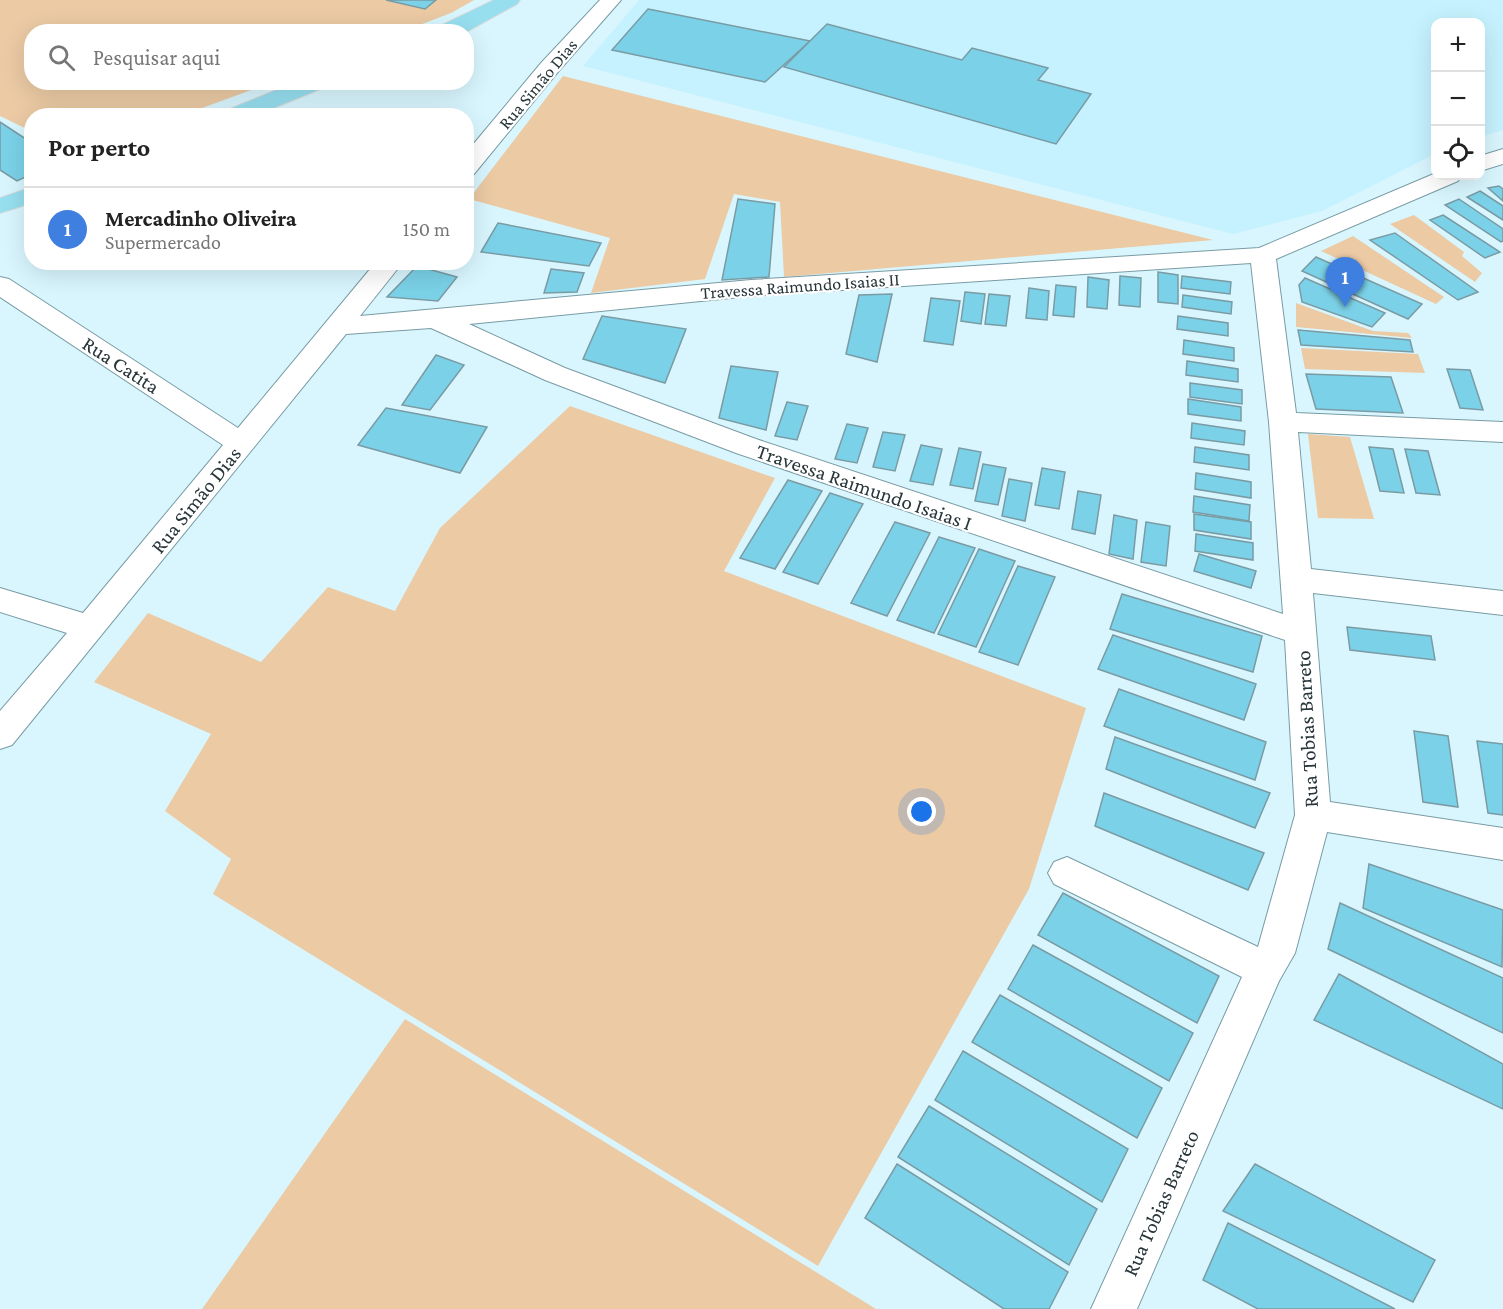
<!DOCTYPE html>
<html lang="pt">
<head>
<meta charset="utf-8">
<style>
	body { margin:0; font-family:"Crimson Pro",serif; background:#f2f2f2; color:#222 }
	.controls { position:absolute; right:18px; top:18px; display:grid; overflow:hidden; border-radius:12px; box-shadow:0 6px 24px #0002 }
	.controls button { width:54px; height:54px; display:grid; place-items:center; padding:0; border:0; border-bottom:2px solid #e0e0e0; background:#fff; color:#222; font:30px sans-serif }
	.you { position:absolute; left:922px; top:812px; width:21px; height:21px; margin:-15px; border:4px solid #fff; border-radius:50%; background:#1a73e8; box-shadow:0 0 0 9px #1a73e833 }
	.badge { display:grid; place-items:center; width:39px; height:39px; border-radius:50%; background:#0f766e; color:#fff; font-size:20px; font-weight:700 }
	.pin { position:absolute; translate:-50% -50px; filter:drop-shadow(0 2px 3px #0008) }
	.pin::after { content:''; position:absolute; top:32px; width:21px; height:18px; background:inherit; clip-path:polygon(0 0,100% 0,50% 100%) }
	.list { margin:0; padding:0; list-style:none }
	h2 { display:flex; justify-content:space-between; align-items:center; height:78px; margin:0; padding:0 24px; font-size:26px }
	h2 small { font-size:20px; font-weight:400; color:#767676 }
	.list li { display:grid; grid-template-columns:39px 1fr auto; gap:18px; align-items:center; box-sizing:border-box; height:84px; padding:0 24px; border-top:2px solid #e0e0e0 }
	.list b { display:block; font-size:22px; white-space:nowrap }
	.list p { margin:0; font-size:20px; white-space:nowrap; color:#767676 }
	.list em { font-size:20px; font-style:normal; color:#767676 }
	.icon { flex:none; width:33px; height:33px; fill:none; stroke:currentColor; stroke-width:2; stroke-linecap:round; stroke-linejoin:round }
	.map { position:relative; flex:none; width:1503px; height:1309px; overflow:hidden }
	.search { position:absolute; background:#fff; box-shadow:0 6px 24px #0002; left:24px; top:24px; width:450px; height:66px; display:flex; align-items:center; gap:15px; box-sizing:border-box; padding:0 21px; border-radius:24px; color:#767676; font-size:22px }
	.panel { position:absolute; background:#fff; box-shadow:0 6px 24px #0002; left:24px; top:108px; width:450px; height:162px; border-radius:24px }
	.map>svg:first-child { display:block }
	.built { fill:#c5f2fe }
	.green { fill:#ebcaa4 }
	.building { fill:#7bd2e8; stroke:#7a9ba4; stroke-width:1.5 }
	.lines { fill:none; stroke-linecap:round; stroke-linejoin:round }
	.minor-casing { stroke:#799ba4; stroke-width:2 }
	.major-casing { stroke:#d8dbdc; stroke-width:2 }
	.minor { fill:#fff; fill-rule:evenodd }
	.major { fill:#97dfef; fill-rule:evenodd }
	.labels { text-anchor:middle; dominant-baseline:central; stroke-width:4.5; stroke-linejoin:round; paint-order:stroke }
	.far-street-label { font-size:18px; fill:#28363a; stroke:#fff }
	.street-label { font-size:21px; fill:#28363a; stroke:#fff }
</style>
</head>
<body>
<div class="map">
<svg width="1503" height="1309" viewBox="0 0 1503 1309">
	<rect width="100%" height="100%" fill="#d9f6fe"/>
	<path class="built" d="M 639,0 L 1503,0 L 1503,130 L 1481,137 L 1480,22 L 1436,22 L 1435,154 L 1322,211 L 1233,234 L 583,66 Z"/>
	<g class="green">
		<path d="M 0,0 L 474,0 L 451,13 L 404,31 L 32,32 L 32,82 L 270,83 L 183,115 L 32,116 L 31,131 L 0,116 Z"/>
		<path d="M 563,76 L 1213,240 L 784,277 L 780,202 L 734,194 L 705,279 L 591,293 L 610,238 L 469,199 Z"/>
		<path d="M 1414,215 L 1464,252 L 1462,256 L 1482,273 L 1475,282 L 1390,224 Z"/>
		<path d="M 1353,236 L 1444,297 L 1436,304 L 1321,251 Z"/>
		<path d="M 1296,303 L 1373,331 L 1408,333 L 1412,338 L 1296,327 Z"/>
		<path d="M 1301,348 L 1418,354 L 1425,373 L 1305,369 Z"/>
		<path d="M 570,406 L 775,478 L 724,571 L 1086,708 L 1029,889 L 818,1266 L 213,894 L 231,859 L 165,811 L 211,734 L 94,682 L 148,613 L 261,662 L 328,587 L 395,611 L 440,528 Z"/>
		<path d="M 1308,434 L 1350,437 L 1374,519 L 1318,518 Z"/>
		<path d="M 405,1019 L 876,1309 L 202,1309 Z"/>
	</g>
	<g class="building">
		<path d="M 386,0 L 436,0 L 425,9 Z"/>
		<path d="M 648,9 L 810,41 L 765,82 L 612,50 Z"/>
		<path d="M 827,24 L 962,60 L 972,48 L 1048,68 L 1038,80 L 1091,94 L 1056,144 L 784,67 Z"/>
		<path d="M 0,122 L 32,143 L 32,174 L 17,181 L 0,170 Z"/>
		<path d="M 1499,186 L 1503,189 L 1503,201 L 1488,188 Z"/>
		<path d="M 1480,191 L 1503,206 L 1503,220 L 1467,197 Z"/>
		<path d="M 738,199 L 775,204 L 769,277 L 722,280 Z"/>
		<path d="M 1459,199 L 1503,229 L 1503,241 L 1501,242 L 1445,205 Z"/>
		<path d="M 1443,215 L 1500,252 L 1485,258 L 1430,220 Z"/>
		<path d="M 498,223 L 601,243 L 589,266 L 481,252 Z"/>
		<path d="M 1395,233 L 1478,292 L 1458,300 L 1370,240 Z"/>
		<path d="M 1316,257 L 1422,304 L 1408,319 L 1302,271 Z"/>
		<path d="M 417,266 L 457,277 L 438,301 L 387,297 Z"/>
		<path d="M 551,269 L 584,273 L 577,292 L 544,293 Z"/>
		<path d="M 1158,272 L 1178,275 L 1178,304 L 1158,302 Z"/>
		<path d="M 1120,276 L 1141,278 L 1140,307 L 1119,305 Z"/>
		<path d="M 1182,276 L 1231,282 L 1230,294 L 1181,288 Z"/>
		<path d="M 1088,277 L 1109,280 L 1107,309 L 1087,307 Z"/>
		<path d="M 1305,278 L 1385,313 L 1372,327 L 1302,302 L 1299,285 Z"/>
		<path d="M 1056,285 L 1076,287 L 1074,317 L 1053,315 Z"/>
		<path d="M 1029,288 L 1049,291 L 1047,320 L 1026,318 Z"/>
		<path d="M 965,292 L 985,294 L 981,324 L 961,321 Z"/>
		<path d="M 892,294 L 877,362 L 846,354 L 859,295 Z"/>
		<path d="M 989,294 L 1010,296 L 1006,326 L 985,324 Z"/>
		<path d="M 1183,295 L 1232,302 L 1231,314 L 1182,307 Z"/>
		<path d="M 931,298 L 960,301 L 953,345 L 924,341 Z"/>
		<path d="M 602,316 L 686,329 L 665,383 L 583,359 Z"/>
		<path d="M 1178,316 L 1228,323 L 1228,336 L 1177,329 Z"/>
		<path d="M 1298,330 L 1410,340 L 1413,352 L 1301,345 Z"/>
		<path d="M 1184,340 L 1234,348 L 1234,361 L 1183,354 Z"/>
		<path d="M 436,355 L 464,365 L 430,410 L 402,405 Z"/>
		<path d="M 1187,361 L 1238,369 L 1238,382 L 1186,375 Z"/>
		<path d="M 731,366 L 778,372 L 766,430 L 719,418 Z"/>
		<path d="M 1447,369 L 1470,370 L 1483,410 L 1460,408 Z"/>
		<path d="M 1306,374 L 1391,377 L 1403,413 L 1316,409 Z"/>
		<path d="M 1190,383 L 1242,390 L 1242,404 L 1190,397 Z"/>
		<path d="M 1188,399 L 1241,407 L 1241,421 L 1188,414 Z"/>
		<path d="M 787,402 L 808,406 L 797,440 L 775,436 Z"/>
		<path d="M 386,408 L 487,427 L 460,473 L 358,445 Z"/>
		<path d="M 1192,423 L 1245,431 L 1244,445 L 1191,438 Z"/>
		<path d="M 847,424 L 868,428 L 857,463 L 835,459 Z"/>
		<path d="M 883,432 L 905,435 L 895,471 L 873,467 Z"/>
		<path d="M 921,445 L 942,449 L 933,485 L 910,481 Z"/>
		<path d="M 1195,447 L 1249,455 L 1249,470 L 1194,462 Z"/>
		<path d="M 1369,447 L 1393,449 L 1404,493 L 1380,491 Z"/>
		<path d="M 959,448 L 981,452 L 973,489 L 950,485 Z"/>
		<path d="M 1405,449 L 1428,451 L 1440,495 L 1416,493 Z"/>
		<path d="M 983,464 L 1006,468 L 998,505 L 975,501 Z"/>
		<path d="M 1042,468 L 1065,472 L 1059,509 L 1035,505 Z"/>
		<path d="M 1196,473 L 1251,482 L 1251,498 L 1195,489 Z"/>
		<path d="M 1009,479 L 1032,483 L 1025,521 L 1002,516 Z"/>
		<path d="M 788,480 L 822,491 L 775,569 L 740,558 Z"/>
		<path d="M 1078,491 L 1101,495 L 1095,534 L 1072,529 Z"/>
		<path d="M 830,493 L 863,504 L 818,584 L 783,572 Z"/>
		<path d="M 1194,496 L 1250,505 L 1249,521 L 1193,512 Z"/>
		<path d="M 1194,514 L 1251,522 L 1251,539 L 1194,530 Z"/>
		<path d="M 1114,515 L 1137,520 L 1133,559 L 1109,554 Z"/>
		<path d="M 895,522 L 930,533 L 887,616 L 851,603 Z"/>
		<path d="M 1146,522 L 1170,526 L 1166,566 L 1141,562 Z"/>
		<path d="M 1196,534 L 1253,543 L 1253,560 L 1195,551 Z"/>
		<path d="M 939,537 L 975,548 L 934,633 L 897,620 Z"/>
		<path d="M 979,549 L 1015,561 L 976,647 L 938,634 Z"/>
		<path d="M 1199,554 L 1256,571 L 1251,588 L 1194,571 Z"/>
		<path d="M 1018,566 L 1055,577 L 1018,665 L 979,652 Z"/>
		<path d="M 1122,594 L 1262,636 L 1253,672 L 1110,629 Z"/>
		<path d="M 1347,627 L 1431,636 L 1435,660 L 1350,650 Z"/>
		<path d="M 1113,635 L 1256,684 L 1244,720 L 1098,669 Z"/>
		<path d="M 1119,689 L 1266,742 L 1255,780 L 1104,726 Z"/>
		<path d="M 1414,731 L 1448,736 L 1458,807 L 1423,802 Z"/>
		<path d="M 1115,737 L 1270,793 L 1255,828 L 1106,769 Z"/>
		<path d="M 1477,741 L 1503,744 L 1503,815 L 1488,813 Z"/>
		<path d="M 1104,793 L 1264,853 L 1248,890 L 1095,826 Z"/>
		<path d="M 1369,864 L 1503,910 L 1502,967 L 1363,908 Z"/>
		<path d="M 1063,893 L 1219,976 L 1197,1023 L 1038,935 Z"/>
		<path d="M 1340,903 L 1503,978 L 1503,1033 L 1328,949 Z"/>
		<path d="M 1033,945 L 1193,1033 L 1169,1081 L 1008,989 Z"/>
		<path d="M 1339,974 L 1503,1064 L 1503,1109 L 1314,1020 Z"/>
		<path d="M 1000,995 L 1162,1088 L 1137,1138 L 972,1042 Z"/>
		<path d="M 963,1051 L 1128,1149 L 1102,1202 L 935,1100 Z"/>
		<path d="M 929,1106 L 1097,1209 L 1069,1265 L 898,1157 Z"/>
		<path d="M 897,1164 L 1068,1272 L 1049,1309 L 1004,1309 L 865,1218 Z"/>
		<path d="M 1255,1164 L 1435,1260 L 1413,1302 L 1223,1211 Z"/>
		<path d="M 1228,1223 L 1395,1309 L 1258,1309 L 1203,1280 Z"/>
	</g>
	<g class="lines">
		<g class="minor-casing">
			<g id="minor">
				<path d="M 600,0 L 621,0 L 557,73 L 474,174 L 466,176 L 466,153 L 541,63 Z"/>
				<path d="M 1503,149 L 1503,164 L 1480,171 L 1480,156 Z"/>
				<path d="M 1436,173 L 1436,176 L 1461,176 L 1458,181 L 1276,259 L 1296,413 L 1503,422 L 1503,442 L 1298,432 L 1311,569 L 1503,591 L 1503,615 L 1313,593 L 1330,802 L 1503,828 L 1503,860 L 1327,832 L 1295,953 L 1279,981 L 1137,1309 L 1091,1309 L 1242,977 L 1054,884 L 1048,873 L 1054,862 L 1067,857 L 1258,947 L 1295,815 L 1285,640 L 736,453 L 545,380 L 431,328 L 346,334 L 12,745 L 0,749 L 0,711 L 67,633 L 0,612 L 0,588 L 83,613 L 223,445 L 0,297 L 0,277 L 9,279 L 238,428 L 376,262 L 403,262 L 360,316 L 751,280 L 1259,248 ZM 1251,263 L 1269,422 L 1283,614 L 756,439 L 565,368 L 469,324 L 751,296 Z"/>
			</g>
		</g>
		<g class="major-casing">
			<g id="major">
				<path d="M 494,0 L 520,0 L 517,4 L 466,32 L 436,32 L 438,27 Z"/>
				<path d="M 296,82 L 328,82 L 325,87 L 254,116 L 222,116 L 225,111 Z"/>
				<path d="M 32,187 L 32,203 L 0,213 L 0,198 Z"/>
			</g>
		</g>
		<use href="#minor" class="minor"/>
		<use href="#major" class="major"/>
	</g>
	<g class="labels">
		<g class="far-street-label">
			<text transform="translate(538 84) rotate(-50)">Rua Simão Dias</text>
			<text transform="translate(800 286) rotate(-4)">Travessa Raimundo Isaias II</text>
		</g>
		<g class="street-label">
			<text transform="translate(121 365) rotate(33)">Rua Catita</text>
			<text transform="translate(864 487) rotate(19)">Travessa Raimundo Isaias I</text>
			<text transform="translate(196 500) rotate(-51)">Rua Simão Dias</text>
			<text transform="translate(1307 729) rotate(-93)">Rua Tobias Barreto</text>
			<text transform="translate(1161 1203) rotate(-66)">Rua Tobias Barreto</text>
		</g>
	</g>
</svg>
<div class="controls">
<button>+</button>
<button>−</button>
<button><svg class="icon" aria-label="locate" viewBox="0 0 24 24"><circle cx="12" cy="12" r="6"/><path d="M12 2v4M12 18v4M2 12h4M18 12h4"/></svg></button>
</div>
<div class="you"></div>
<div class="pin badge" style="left:1345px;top:307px;background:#3f7fe0">1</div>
<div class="search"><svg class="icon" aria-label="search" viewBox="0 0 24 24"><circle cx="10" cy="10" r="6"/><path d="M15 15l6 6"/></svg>Pesquisar aqui</div>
<section class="panel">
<h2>Por perto<small></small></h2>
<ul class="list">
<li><span class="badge" style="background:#3f7fe0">1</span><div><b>Mercadinho Oliveira</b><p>Supermercado</p></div><em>150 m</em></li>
</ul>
</section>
</div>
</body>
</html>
